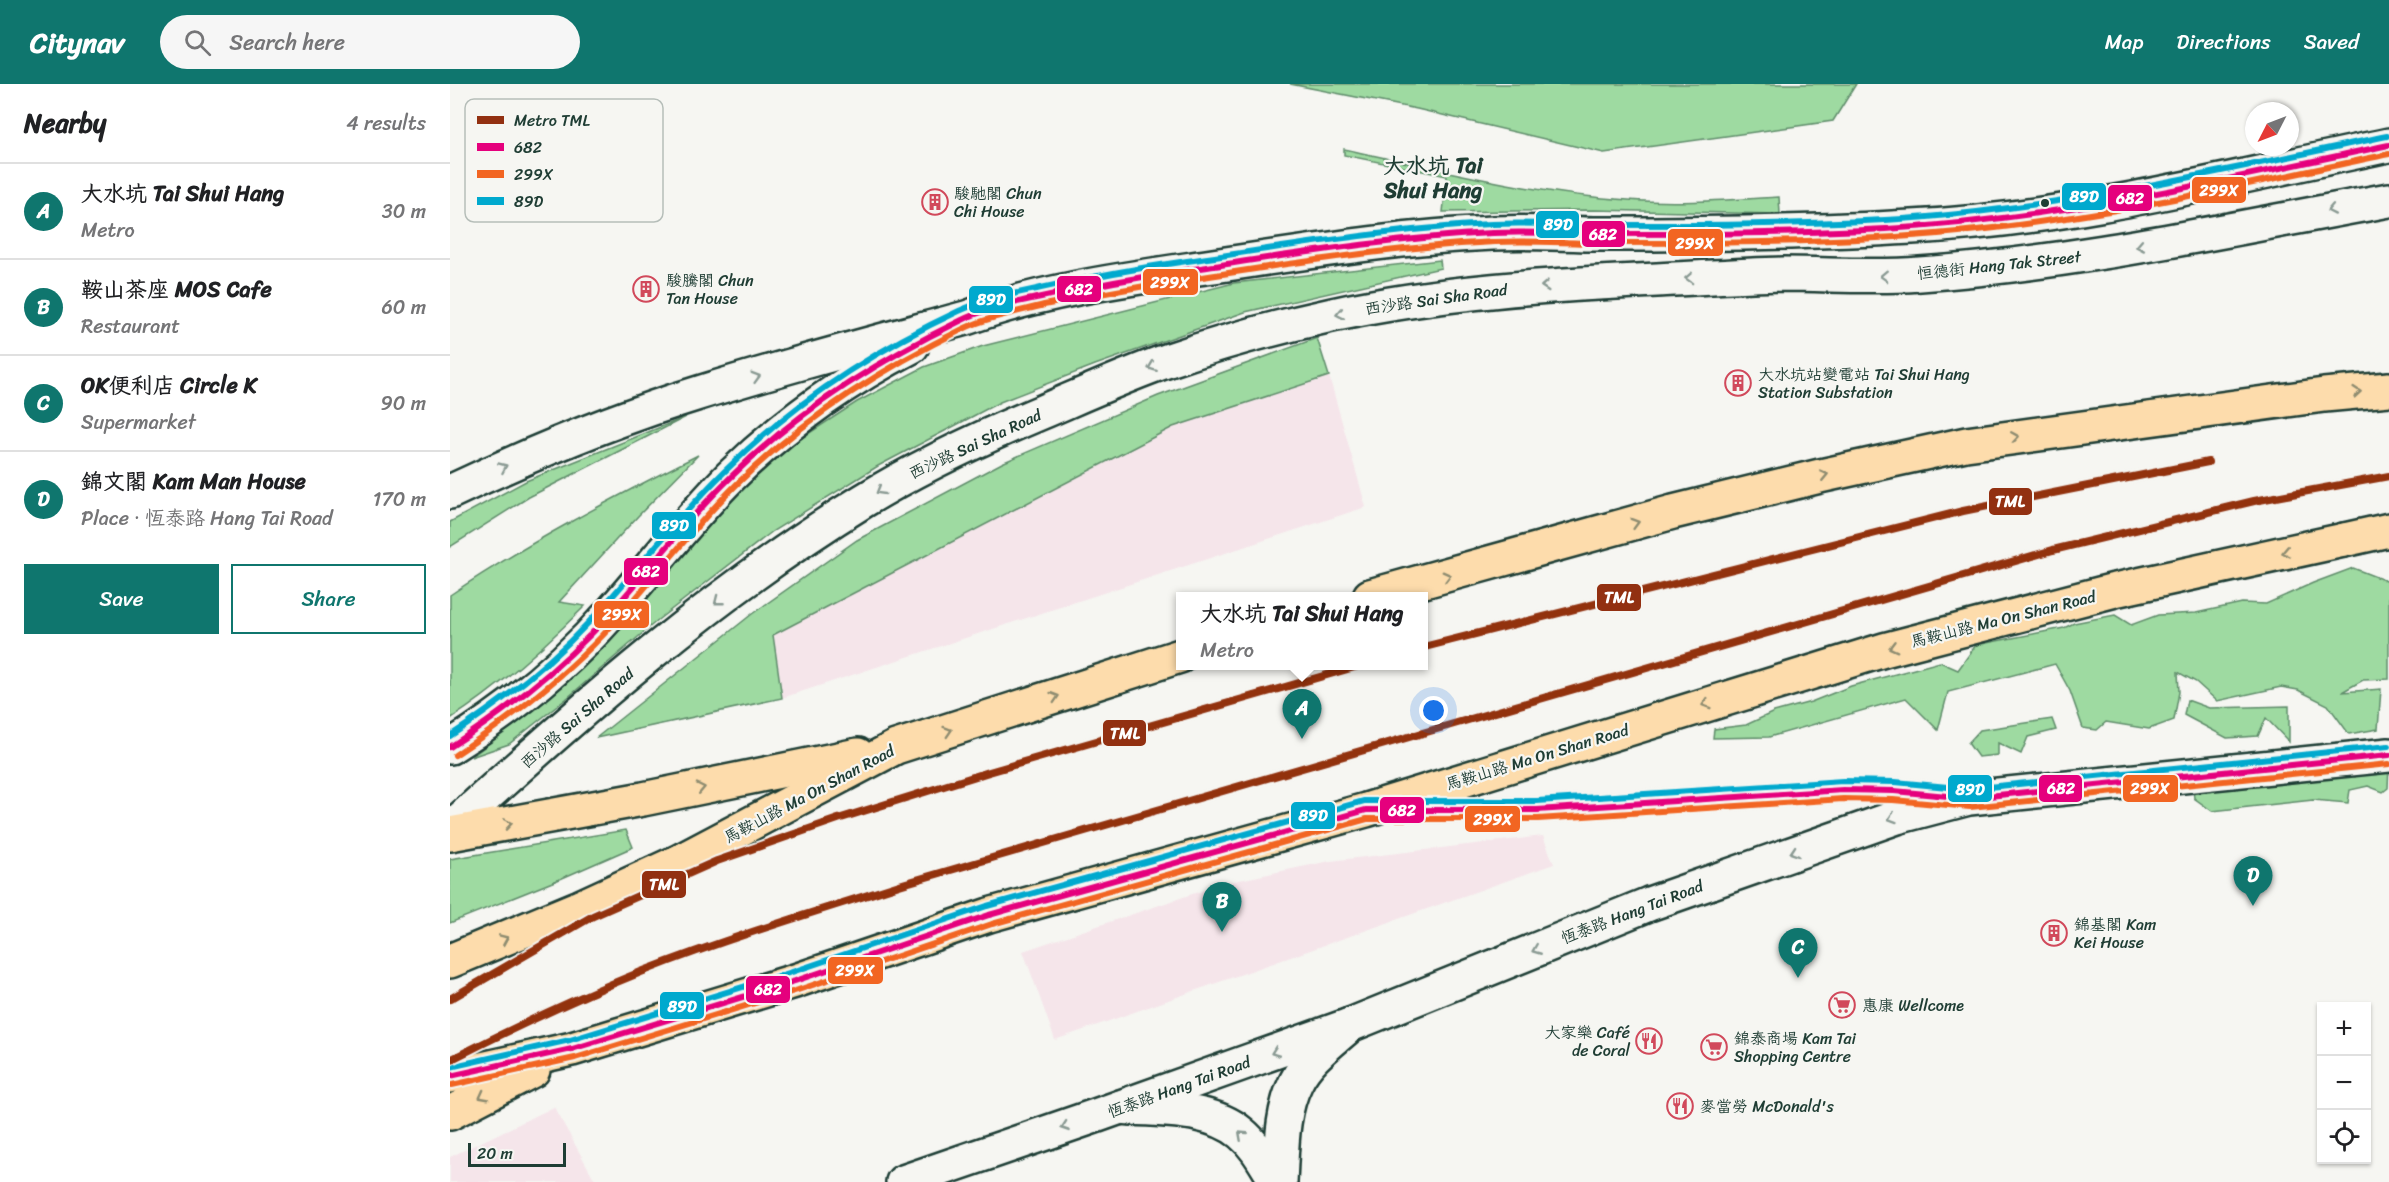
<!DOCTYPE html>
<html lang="en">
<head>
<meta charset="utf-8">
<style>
	body { margin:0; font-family:Sriracha,"LXGW WenKai TC",sans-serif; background:#f6f6f6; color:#202124 }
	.controls { position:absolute; right:18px; bottom:18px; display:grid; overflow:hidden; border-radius:0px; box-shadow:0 2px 4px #0004 }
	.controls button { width:54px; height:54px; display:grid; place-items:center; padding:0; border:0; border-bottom:2px solid #e0e0e0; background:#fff; color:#202124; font:30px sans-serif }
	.compass { position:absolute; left:1795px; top:18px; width:54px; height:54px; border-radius:50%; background:#fff; box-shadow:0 2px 4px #0004; rotate:228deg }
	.scale { position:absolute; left:18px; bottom:15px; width:98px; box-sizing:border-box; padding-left:6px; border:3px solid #1f3d34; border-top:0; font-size:16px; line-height:21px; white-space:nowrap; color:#1f3d34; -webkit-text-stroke:4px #f6f6f2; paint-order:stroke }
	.you { position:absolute; left:984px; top:627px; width:21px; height:21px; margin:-15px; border:4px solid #fff; border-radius:50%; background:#1a73e8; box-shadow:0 0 0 9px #1a73e833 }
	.badge { display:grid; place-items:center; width:39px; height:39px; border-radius:50%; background:#0f766e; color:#fff; font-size:20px; font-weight:700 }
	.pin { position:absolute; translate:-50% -50px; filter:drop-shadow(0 2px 3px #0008) }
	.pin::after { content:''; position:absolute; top:32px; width:21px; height:18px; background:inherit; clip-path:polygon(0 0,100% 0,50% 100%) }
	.popup { position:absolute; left:726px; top:508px; width:252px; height:78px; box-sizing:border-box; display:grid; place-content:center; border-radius:0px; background:#fff; filter:drop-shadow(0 2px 4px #0005); font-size:20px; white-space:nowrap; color:#757577 }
	.popup b { font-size:22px; color:#202124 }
	.popup::after { content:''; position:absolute; left:50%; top:100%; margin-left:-12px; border:12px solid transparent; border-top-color:#fff }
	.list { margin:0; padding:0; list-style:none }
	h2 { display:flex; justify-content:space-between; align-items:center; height:78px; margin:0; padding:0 24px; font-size:26px }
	h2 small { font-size:20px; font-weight:400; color:#757577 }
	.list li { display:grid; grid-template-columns:39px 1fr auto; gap:18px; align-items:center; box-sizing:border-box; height:96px; padding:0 24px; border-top:2px solid #e0e0e0 }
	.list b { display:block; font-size:22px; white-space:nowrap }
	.list p { margin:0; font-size:20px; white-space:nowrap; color:#757577 }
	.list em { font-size:20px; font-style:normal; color:#757577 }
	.actions { display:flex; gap:12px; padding:18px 24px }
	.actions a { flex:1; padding:14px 0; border:2px solid #0f766e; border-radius:0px; text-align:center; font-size:21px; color:#0f766e }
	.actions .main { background:#0f766e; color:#fff }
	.icon { flex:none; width:33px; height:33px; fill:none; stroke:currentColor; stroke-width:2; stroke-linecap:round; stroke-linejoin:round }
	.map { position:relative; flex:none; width:1939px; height:1098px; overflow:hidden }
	header { display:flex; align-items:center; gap:36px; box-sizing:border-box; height:84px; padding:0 30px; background:#0f766e; color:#fff }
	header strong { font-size:28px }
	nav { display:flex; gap:33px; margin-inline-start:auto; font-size:21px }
	.search { width:420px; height:54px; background:#f6f6f6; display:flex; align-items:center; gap:15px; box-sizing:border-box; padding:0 21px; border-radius:33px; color:#757577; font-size:22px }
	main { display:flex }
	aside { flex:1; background:#fff }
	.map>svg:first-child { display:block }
	.built { fill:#f5e5ea }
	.green { fill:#9edaa1; stroke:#5e8c6a; stroke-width:1.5 }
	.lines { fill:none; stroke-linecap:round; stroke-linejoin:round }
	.street-casing { stroke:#1f3d34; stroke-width:38 }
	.secondary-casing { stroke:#1f3d34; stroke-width:38 }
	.primary-casing { stroke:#1f3d34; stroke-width:38 }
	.highway-casing { stroke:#1f3d34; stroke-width:38 }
	.street { stroke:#f6f6f2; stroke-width:33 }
	.secondary { stroke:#f6f6f2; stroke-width:33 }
	.primary { stroke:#fddcac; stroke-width:33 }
	.highway { stroke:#fddcac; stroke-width:33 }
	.bus-1-casing { stroke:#f6f6f2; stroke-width:10 }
	.bus-2-casing { stroke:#f6f6f2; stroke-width:10 }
	.bus-3-casing { stroke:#f6f6f2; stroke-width:10 }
	.bus-1 { stroke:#e5007d; stroke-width:6 }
	.bus-2 { stroke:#f26522; stroke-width:6 }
	.bus-3 { stroke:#00a9ce; stroke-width:6 }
	.metro-1-casing { stroke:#f6f6f2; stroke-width:12 }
	.metro-1 { stroke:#923011; stroke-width:8 }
	.oneway { stroke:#8a9a93 }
	.oneway2 { stroke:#8e8c70 }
	.bus-dot { fill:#1f3d34; stroke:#f6f6f2; stroke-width:2 }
	.labels { text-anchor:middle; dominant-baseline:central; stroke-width:4.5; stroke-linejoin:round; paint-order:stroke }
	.poi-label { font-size:16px; fill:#1f3d34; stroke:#f6f6f2; text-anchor:start }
	.street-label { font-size:16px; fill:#1f3d34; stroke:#f6f6f2 }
	.district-label { font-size:22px; font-weight:bold; fill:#1f3d34; stroke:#f6f6f2 }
	.key { fill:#f6f6f2; stroke:#b6beb9; stroke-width:1.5 }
	.key-label { font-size:16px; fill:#1f3d34 }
	.line-badge { stroke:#f6f6f2; stroke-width:2 }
	.badge-label { font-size:16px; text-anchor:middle; font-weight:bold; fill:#fff }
</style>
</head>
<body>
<header>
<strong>Citynav</strong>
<div class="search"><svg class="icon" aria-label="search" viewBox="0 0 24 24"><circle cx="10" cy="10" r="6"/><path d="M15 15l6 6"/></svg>Search here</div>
<nav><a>Map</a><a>Directions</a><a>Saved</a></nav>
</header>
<main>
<aside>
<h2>Nearby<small>4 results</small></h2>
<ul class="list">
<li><span class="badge">A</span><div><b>大水坑 Tai Shui Hang</b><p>Metro</p></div><em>30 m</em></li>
<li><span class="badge">B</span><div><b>鞍山茶座 MOS Cafe</b><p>Restaurant</p></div><em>60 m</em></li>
<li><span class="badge">C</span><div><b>OK便利店 Circle K</b><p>Supermarket</p></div><em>90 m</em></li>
<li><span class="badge">D</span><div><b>錦文閣 Kam Man House</b><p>Place · 恆泰路 Hang Tai Road</p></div><em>170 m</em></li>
</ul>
<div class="actions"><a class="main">Save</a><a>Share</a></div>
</aside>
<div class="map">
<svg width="1939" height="1098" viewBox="0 0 1939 1098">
	<rect width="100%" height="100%" fill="#f6f6f2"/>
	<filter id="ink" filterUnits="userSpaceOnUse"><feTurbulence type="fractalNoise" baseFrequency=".0167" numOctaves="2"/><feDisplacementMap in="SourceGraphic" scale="12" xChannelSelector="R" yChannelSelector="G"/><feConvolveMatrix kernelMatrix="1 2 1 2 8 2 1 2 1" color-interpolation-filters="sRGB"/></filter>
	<g filter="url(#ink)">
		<g class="built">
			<path d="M 879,292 L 916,423 L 332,614 L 323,551 L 723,343 Z"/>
			<path d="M 1093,752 L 1104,780 L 605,956 L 573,867 L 775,799 L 880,777 Z"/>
			<path d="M 104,1023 L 146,1098 L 0,1098 L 0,1073 Z"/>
		</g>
		<g class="green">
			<path d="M 840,0 L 1406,0 L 1383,37 L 1154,69 L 967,25 Z"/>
			<path d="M 894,65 C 988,85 1083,110 1178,116 C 1228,120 1278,116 1329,113 L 1330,130 L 1144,126 L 993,128 L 997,92 L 894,71 Z"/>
			<path d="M 990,176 L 991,184 L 795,228 L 645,281 L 550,318 L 428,382 L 323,447 L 209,535 L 116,615 L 59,660 L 21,673 L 74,633 L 132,582 L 298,397 L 344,359 L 407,318 L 474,283 L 533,262 L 784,199 Z"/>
			<path d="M 867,254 L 879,292 L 723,343 L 323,551 L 332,614 L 146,654 L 302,530 L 407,456 L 552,379 L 708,312 Z"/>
			<path d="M 236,333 L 79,413 L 0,463 L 0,438 L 76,397 Z"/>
			<path d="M 248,371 L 188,432 L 109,518 L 135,522 C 93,564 50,603 0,635 L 0,511 C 79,458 163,414 248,371 Z"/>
			<path d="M 1903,484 L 1939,498 L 1939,595 L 1913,596 L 1892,608 L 1931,605 L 1928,645 L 1899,650 L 1878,621 L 1848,606 L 1831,603 L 1767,617 L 1746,598 L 1728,588 L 1729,608 L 1724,636 L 1699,645 L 1656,638 L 1647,646 L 1633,644 L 1620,607 L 1605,580 L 1498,608 L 1488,646 L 1456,614 L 1319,653 L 1263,654 L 1264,645 L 1296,641 L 1324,628 L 1361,618 L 1401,602 L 1490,578 L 1508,586 L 1526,561 L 1614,544 L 1624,539 L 1665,531 L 1681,541 L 1708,531 L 1746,529 L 1792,519 L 1816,520 L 1863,499 Z"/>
			<path d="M 1737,616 L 1759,624 L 1839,622 L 1839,658 L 1816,634 L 1808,652 L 1777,654 L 1734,631 Z"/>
			<path d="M 1602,635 L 1606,646 L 1578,653 L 1571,670 L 1548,659 L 1548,671 L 1528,673 L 1518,659 L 1530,646 Z"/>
			<path d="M 1925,673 L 1939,680 L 1938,704 L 1933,708 L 1918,702 L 1900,706 L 1898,719 L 1863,716 L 1762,727 L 1744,714 L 1743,705 L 1869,677 L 1905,693 Z"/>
			<path d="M 176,746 L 183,763 L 110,795 L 0,839 L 0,775 Z"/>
		</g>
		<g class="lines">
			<g class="street-casing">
				<g id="street">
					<path d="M 671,1023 C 709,1027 760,1023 791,1049 C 807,1062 816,1081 827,1098"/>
					<path d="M 830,1098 C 832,1065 831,1028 846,998 C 857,975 881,958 900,941"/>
				</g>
			</g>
			<g class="secondary-casing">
				<g id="secondary">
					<path d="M 0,408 C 80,370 164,335 249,309 C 338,281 427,258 516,234 C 593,206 676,195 756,183 C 852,169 947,153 1043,149 C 1079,147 1116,150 1152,150 C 1255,150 1359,149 1462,143 C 1624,135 1782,93 1939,61"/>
					<path d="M 0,663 C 60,626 114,582 161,529 C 201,484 238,435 281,392 C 334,340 396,296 462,262"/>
					<path d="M 0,745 C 129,627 263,509 413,417 C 470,382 530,354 592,328 C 634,310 676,291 719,276 C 772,258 827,243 882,231 C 989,208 1097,201 1207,196 C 1249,194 1291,191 1333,190 C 1379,190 1424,194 1470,190 C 1629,179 1783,144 1939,116"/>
					<path d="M 453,1098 L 648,1031 L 900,941 L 1199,820 L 1447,733 L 1519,714 L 1939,671"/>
				</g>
			</g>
			<g class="primary-casing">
				<g id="primary">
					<path d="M 0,992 L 122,965 L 345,897 L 539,831 L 916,726 L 1434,566 L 1665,506 L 1894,456"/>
					<path d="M 0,1029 L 83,986"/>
				</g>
			</g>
			<g class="highway-casing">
				<g id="highway">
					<path d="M 1894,456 L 1939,446"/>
					<path d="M 920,512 L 1223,428 L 1370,392 L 1516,360 L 1874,311 L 1939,305"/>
					<path d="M 0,750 L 193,715 L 408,671"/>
					<path d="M 0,877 L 130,823 L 228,778 L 446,663 L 730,572"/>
				</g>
			</g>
			<use href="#street" class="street"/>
			<use href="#secondary" class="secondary"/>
			<use href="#primary" class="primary"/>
			<use href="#highway" class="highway"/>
			<g class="bus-1-casing">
				<g id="bus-1">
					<path d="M 0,663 C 51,630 98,594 141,550 C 190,499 231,441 282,392 C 348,327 427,277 510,237 C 535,224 563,219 591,213 C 640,202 688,193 737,186 C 839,171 940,154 1043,149 C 1079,147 1114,150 1149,150 C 1245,150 1341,150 1436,145 C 1607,135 1773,96 1939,61"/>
					<path d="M 0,992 L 122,965 L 345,897 L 539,831 L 916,726 L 1087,726 L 1393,706 L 1444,707 L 1519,714 L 1939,671"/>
				</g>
			</g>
			<g class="bus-2-casing">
				<g id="bus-2">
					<path d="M 5,671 C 58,636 109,597 153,551 C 199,502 239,447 287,400 C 352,336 431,285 513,245 C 539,233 567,228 594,221 C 643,211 691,202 740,195 C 842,179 943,163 1045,158 C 1081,156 1116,159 1151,159 C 1243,159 1335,159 1427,154 C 1601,146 1769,106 1939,70"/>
					<path d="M 2,1001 L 125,974 L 348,906 L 542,840 L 917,735 L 1088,735 L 1393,715 L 1443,716 L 1520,723 L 1939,680"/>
				</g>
			</g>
			<g class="bus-3-casing">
				<g id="bus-3">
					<path d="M 0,652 C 50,619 98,582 139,538 C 185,489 226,435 274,388 C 341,321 423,267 509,227 C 535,215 563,210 591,204 C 639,193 688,184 737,177 C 838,162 940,145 1042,140 C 1078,138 1113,141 1149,141 C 1244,141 1340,141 1435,136 C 1605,126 1771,87 1937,52"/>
					<path d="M 0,983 L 120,956 L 342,888 L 537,822 L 914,717 L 1087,717 L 1393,697 L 1445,698 L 1519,705 L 1938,662"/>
				</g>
			</g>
			<use href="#bus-1" class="bus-1"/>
			<use href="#bus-2" class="bus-2"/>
			<use href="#bus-3" class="bus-3"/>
			<g class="metro-1-casing">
				<g id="metro-1">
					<path d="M 974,563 L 1513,427 L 1758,378"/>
					<path d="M 0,915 L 143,832 L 267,777 L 388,735 L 539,688 L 908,582"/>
					<path d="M 0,976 C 63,944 126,914 191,888 C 278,854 367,827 456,799 L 1603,466 L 1804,417 L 1939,392"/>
				</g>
			</g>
			<use href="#metro-1" class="metro-1"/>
		</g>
		<defs><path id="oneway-chevron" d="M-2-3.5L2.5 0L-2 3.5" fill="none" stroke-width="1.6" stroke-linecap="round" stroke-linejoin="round" transform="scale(1.5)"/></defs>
		<g class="oneway">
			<use href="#oneway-chevron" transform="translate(1881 126) rotate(169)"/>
			<use href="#oneway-chevron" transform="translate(1690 162) rotate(169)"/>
			<use href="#oneway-chevron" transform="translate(1434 192) rotate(178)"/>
			<use href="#oneway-chevron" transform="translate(1239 194) rotate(178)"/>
			<use href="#oneway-chevron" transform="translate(1095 202) rotate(176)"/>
			<use href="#oneway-chevron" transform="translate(890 230) rotate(169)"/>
			<use href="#oneway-chevron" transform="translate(702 283) rotate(159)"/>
			<use href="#oneway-chevron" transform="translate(306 293) rotate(-16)"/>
			<use href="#oneway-chevron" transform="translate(53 383) rotate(-24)"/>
			<use href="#oneway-chevron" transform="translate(430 407) rotate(149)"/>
			<use href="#oneway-chevron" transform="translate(268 517) rotate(142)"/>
			<use href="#oneway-chevron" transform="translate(1442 734) rotate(162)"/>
			<use href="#oneway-chevron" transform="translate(1344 768) rotate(161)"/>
			<use href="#oneway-chevron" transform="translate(1086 866) rotate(158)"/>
			<use href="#oneway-chevron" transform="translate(825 968) rotate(160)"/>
			<use href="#oneway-chevron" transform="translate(615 1043) rotate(161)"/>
			<use href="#oneway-chevron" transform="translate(792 1051) rotate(-138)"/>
		</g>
		<g class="oneway2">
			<use href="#oneway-chevron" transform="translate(1907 308) rotate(-5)"/>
			<use href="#oneway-chevron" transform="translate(1565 353) rotate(-9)"/>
			<use href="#oneway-chevron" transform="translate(1374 391) rotate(-13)"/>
			<use href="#oneway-chevron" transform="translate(1185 439) rotate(-16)"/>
			<use href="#oneway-chevron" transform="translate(1836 468) rotate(168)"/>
			<use href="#oneway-chevron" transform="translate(997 492) rotate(-15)"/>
			<use href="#oneway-chevron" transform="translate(1443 563) rotate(165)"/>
			<use href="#oneway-chevron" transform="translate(605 613) rotate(-18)"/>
			<use href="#oneway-chevron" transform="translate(1256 620) rotate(163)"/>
			<use href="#oneway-chevron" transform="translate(498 647) rotate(-18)"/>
			<use href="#oneway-chevron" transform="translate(251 704) rotate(-12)"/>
			<use href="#oneway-chevron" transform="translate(58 740) rotate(-9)"/>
			<use href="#oneway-chevron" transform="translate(54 855) rotate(-23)"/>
			<use href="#oneway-chevron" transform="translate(33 1012) rotate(152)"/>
		</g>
	</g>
	<defs>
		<g id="building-ring" transform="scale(1.35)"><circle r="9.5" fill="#f6f6f2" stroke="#d1495b" stroke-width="1.5"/><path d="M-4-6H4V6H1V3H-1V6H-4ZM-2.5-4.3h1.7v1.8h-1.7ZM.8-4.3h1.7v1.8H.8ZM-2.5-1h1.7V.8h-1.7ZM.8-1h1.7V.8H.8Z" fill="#d1495b"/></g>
		<g id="supermarket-ring" transform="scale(1.35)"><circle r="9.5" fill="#f6f6f2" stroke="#d1495b" stroke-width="1.5"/><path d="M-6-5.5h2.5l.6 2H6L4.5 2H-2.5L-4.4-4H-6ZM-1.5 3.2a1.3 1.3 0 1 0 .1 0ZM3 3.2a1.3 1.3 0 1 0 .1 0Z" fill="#d1495b"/></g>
		<g id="restaurant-ring" transform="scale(1.35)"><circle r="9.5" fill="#f6f6f2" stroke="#d1495b" stroke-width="1.5"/><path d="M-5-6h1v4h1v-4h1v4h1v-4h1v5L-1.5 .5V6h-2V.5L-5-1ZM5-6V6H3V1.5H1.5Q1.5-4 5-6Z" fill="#d1495b"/></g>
	</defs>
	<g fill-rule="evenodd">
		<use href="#building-ring" x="485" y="118"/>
		<use href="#building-ring" x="196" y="205"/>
		<use href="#building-ring" x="1288" y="299"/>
		<use href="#building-ring" x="1604" y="849"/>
		<use href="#supermarket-ring" x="1392" y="921"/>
		<use href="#restaurant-ring" x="1199" y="957"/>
		<use href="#supermarket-ring" x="1264" y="963"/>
		<use href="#restaurant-ring" x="1230" y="1022"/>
	</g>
	<circle class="bus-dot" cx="1595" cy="119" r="5"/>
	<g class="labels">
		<g class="poi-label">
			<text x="504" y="109">駿馳閣 Chun<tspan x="504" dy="18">Chi House</tspan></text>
			<text x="216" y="196">駿騰閣 Chun<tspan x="216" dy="18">Tan House</tspan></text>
			<text x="1308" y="290">大水坑站變電站 Tai Shui Hang<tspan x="1308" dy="18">Station Substation</tspan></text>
			<text x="1624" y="840">錦基閣 Kam<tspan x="1624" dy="18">Kei House</tspan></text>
			<text x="1412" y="921">惠康 Wellcome</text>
			<text x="1180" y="948" text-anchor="end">大家樂 Café<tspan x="1180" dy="18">de Coral</tspan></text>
			<text x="1284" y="954">錦泰商場 Kam Tai<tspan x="1284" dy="18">Shopping Centre</tspan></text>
			<text x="1250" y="1022">麥當勞 McDonald's</text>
		</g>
		<g class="street-label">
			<text transform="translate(1549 181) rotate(-6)">恒德街 Hang Tak Street</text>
			<text transform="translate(986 215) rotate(-8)">西沙路 Sai Sha Road</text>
			<text transform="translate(525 360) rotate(-25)">西沙路 Sai Sha Road</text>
			<text transform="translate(1553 535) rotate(-14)">馬鞍山路 Ma On Shan Road</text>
			<text transform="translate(127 634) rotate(-41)">西沙路 Sai Sha Road</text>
			<text transform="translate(1087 673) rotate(-17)">馬鞍山路 Ma On Shan Road</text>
			<text transform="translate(359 710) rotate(-28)">馬鞍山路 Ma On Shan Road</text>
			<text transform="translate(1182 828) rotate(-21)">恆泰路 Hang Tai Road</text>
			<text transform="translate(729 1003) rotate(-20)">恆泰路 Hang Tai Road</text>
		</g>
		<g class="district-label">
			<text x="983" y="81">大水坑 Tai<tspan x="983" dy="25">Shui Hang</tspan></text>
		</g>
	</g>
	<rect x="15" y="15" width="198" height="123" rx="9" class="key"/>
	<rect x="27" y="32" width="27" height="8" fill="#923011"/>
	<rect x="27" y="59" width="27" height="8" fill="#e5007d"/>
	<rect x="27" y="86" width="27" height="8" fill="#f26522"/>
	<rect x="27" y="113" width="27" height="8" fill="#00a9ce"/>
	<g class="key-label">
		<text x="64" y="42">Metro TML</text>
		<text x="64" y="69">682</text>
		<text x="64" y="96">299X</text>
		<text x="64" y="123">89D</text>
	</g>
	<g class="line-badge">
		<rect x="1741" y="92" width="56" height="28" rx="6" fill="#f26522"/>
		<rect x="1611" y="98" width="46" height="29" rx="6" fill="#00a9ce"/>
		<rect x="1657" y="100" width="46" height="28" rx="6" fill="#e5007d"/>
		<rect x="1085" y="126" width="45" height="29" rx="6" fill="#00a9ce"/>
		<rect x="1131" y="136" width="45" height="28" rx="6" fill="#e5007d"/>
		<rect x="1217" y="144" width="57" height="29" rx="6" fill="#f26522"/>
		<rect x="692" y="184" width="57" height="28" rx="6" fill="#f26522"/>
		<rect x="606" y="191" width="46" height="28" rx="6" fill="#e5007d"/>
		<rect x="518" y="201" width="46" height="29" rx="6" fill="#00a9ce"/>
		<rect x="1538" y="403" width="45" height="29" rx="6" fill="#923011"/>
		<rect x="201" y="427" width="46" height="29" rx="6" fill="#00a9ce"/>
		<rect x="173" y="473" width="46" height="29" rx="6" fill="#e5007d"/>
		<rect x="1146" y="499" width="46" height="29" rx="6" fill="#923011"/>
		<rect x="143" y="516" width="57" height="29" rx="6" fill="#f26522"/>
		<rect x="652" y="635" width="45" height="28" rx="6" fill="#923011"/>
		<rect x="1672" y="690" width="57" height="29" rx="6" fill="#f26522"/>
		<rect x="1588" y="690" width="45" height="29" rx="6" fill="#e5007d"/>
		<rect x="1497" y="690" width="46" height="29" rx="6" fill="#00a9ce"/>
		<rect x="929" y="712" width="46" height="28" rx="6" fill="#e5007d"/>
		<rect x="840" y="717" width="46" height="29" rx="6" fill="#00a9ce"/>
		<rect x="1014" y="721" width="57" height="28" rx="6" fill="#f26522"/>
		<rect x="191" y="786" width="46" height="29" rx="6" fill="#923011"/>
		<rect x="377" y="872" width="57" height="29" rx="6" fill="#f26522"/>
		<rect x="295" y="891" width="46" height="29" rx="6" fill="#e5007d"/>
		<rect x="209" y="907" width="46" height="29" rx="6" fill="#00a9ce"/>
	</g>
	<g class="badge-label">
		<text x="1769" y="112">299X</text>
		<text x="1634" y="118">89D</text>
		<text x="1680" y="120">682</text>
		<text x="1108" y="146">89D</text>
		<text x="1153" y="156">682</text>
		<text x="1245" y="165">299X</text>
		<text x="720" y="204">299X</text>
		<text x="629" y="211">682</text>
		<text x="541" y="221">89D</text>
		<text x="1560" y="423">TML</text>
		<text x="224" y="447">89D</text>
		<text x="196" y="493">682</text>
		<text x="1169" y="519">TML</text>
		<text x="172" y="536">299X</text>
		<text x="675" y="655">TML</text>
		<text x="1700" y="710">299X</text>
		<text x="1611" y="710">682</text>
		<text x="1520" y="711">89D</text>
		<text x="952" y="732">682</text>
		<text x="863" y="737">89D</text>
		<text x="1043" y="741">299X</text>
		<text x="214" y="806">TML</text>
		<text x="405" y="892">299X</text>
		<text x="318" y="911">682</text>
		<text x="232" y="928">89D</text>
	</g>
</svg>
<div class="controls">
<button>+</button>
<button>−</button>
<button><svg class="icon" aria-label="locate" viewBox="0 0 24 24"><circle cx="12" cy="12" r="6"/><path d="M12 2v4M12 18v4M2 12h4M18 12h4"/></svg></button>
</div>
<svg class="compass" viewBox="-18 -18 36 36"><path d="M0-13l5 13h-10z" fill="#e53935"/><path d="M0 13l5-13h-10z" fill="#757577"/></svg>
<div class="scale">20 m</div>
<div class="you"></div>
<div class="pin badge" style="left:852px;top:655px">A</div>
<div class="popup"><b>大水坑 Tai Shui Hang</b>Metro</div>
<div class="pin badge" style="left:772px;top:848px">B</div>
<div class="pin badge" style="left:1348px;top:894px">C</div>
<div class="pin badge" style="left:1803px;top:822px">D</div>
</div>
</main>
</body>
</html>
